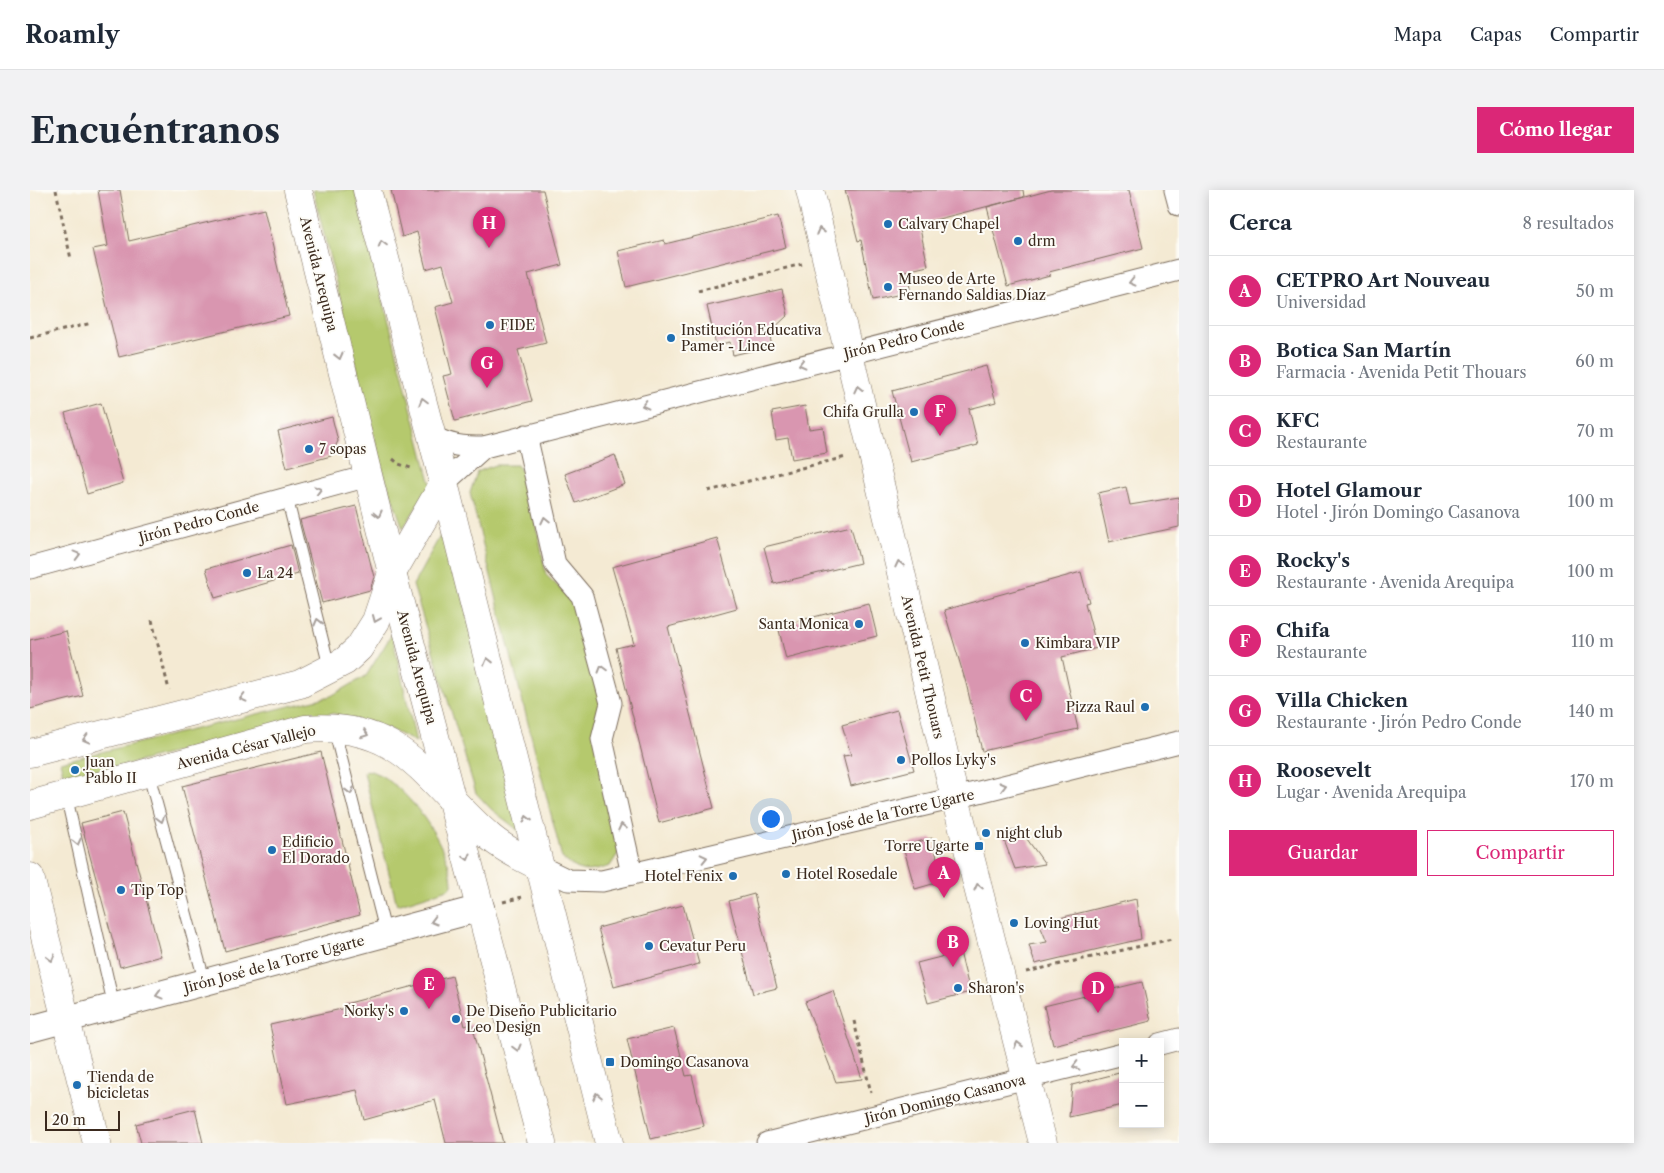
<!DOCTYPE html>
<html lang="es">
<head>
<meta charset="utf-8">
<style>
	body { margin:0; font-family:"Libre Caslon Text",serif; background:#f2f2f3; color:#1f2937 }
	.controls { position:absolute; right:15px; bottom:15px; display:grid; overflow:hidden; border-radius:0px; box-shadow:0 2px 12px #0003 }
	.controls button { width:45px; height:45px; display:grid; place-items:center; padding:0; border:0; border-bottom:1px solid #e0e1e3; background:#fff; color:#1f2937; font:25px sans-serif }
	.scale { position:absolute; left:15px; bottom:12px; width:75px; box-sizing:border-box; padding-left:5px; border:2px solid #3b2a1e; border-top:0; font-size:14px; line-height:18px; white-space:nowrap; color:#3b2a1e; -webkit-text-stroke:4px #fdfcf7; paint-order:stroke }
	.you { position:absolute; left:740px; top:628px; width:18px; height:18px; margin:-12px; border:4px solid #fff; border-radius:50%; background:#1a73e8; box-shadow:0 0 0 8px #1a73e833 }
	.badge { display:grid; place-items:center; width:32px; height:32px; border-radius:50%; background:#db2777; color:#fff; font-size:16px; font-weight:700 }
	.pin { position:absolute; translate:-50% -41px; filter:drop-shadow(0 1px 2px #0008) }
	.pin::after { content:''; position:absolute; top:26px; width:18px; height:15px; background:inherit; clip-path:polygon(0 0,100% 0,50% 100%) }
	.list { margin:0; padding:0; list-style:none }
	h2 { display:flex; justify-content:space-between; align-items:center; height:65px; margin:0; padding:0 20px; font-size:21px }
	h2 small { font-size:16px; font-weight:400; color:#747a83 }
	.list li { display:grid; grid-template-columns:32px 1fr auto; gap:15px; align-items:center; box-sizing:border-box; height:70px; padding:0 20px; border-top:1px solid #e0e1e3 }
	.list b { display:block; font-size:19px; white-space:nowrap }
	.list p { margin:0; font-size:16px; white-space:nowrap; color:#747a83 }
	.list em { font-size:16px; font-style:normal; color:#747a83 }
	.actions { display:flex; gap:10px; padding:15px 20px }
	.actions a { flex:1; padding:11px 0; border:1px solid #db2777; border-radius:0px; text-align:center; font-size:18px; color:#db2777 }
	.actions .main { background:#db2777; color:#fff }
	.map { position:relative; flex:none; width:1149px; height:953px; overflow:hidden; border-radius:0px }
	header { display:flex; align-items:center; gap:30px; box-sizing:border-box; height:70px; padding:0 25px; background:#fff; border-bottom:1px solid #e0e1e3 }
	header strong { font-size:24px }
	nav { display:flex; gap:28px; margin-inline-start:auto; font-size:18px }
	.intro { display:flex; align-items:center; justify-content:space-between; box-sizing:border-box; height:120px; padding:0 30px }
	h1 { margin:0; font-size:35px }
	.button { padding:12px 22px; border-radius:0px; background:#db2777; color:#fff; font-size:18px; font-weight:700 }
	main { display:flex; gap:30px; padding:0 30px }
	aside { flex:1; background:#fff; border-radius:0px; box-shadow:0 2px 12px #0003 }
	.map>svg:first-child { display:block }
	.green { fill:#b5c96d; stroke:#787a46 }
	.building { fill:#d996b0 }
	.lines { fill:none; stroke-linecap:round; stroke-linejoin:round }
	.service-casing { stroke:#7c6d5d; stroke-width:13 }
	.minor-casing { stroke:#7c6d5d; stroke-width:23 }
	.tertiary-casing { stroke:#7c6d5d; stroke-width:28 }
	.secondary-casing { stroke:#7c6d5d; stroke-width:29 }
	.path { stroke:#7c6d5d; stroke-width:3; stroke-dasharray:4 4; stroke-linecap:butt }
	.service { stroke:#fff; stroke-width:11 }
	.minor { stroke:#fff; stroke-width:21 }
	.tertiary { stroke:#fff; stroke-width:26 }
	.secondary { stroke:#fff; stroke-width:28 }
	.oneway { stroke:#a79f9a }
	.poi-dot { fill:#1f6fb2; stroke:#fdfcf7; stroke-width:2 }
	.labels { text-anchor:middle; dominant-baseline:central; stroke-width:4; stroke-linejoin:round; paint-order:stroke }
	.poi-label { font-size:14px; fill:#3b2a1e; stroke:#fdfcf7; text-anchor:start }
	.street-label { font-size:14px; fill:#3b2a1e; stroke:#fdfcf7 }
</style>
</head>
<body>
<header>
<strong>Roamly</strong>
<nav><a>Mapa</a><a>Capas</a><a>Compartir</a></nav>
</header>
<div class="intro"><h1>Encuéntranos</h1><a class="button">Cómo llegar</a></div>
<main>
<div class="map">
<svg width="1149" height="953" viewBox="0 0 1149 953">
	<rect width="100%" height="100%" fill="#fdfcf7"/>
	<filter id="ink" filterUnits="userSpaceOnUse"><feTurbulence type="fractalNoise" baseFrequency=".02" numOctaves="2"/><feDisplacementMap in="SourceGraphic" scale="10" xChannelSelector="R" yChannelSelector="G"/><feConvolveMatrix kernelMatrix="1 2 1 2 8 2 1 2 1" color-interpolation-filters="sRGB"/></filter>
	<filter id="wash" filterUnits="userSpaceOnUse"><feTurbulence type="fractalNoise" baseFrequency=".0096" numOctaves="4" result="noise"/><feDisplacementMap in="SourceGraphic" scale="20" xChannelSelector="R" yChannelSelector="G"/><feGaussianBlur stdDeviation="1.12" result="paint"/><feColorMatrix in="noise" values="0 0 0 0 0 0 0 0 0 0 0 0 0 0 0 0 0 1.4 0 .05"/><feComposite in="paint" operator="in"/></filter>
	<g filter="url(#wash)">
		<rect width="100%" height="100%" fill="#f4ead3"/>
		<g class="green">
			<path d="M 283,0 L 325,0 L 401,295 L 373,338 L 352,278 Z"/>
			<path d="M 465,275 L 487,275 L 498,290 L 516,385 L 542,410 L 572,509 L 589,662 L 580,676 C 556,683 552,684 532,668 L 440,303 L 447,282 Z"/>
			<path d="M 415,337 L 493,644 L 461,619 L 446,603 L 383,395 Z"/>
			<path d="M 362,444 L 386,552 L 361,540 L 302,523 L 35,590 L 30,572 L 301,506 L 336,486 Z"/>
			<path d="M 336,580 C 373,586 423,660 422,696 L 418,699 L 367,715 L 335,587 L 334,582 Z"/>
		</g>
		<g id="blocks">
			<g class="building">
				<path d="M 68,0 L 90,0 L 99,51 L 234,19 L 259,126 L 89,167 L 63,59 L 78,56 Z"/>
				<path d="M 361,0 L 513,0 L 532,75 L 498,84 L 516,153 L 488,160 L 502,211 L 425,231 L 413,186 L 422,184 L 405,117 L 423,112 L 413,74 L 396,79 L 387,42 L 372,47 Z"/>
				<path d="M 815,0 L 993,0 L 994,7 L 889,34 L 898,76 L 876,81 L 881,102 L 843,110 L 831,50 L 828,51 Z"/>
				<path d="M 1021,0 L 1099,0 L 1113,58 L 1019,82 L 1020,85 L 978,96 L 957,17 Z"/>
				<path d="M 748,26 L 756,57 L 596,97 L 588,61 L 634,50 L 635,54 Z"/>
				<path d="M 752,99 L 758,125 L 739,143 L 742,156 L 703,165 L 700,152 L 686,155 L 677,116 Z"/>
				<path d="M 956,176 L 966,212 L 939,219 L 948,255 L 881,272 L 862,201 Z"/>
				<path d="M 71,213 L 93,293 L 57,304 L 35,223 Z"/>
				<path d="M 775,216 L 779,239 L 793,237 L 797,263 L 762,269 L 758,248 L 746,250 L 742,222 Z"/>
				<path d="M 302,227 L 308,251 L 301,266 L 257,278 L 248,241 Z"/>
				<path d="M 585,265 L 595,294 L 546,313 L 535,284 Z"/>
				<path d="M 1096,297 L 1100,315 L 1149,307 L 1149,337 L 1079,352 L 1068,303 Z"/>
				<path d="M 326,316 L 344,387 L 340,400 L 292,413 L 270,330 Z"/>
				<path d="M 821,336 L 830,373 L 744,394 L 734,357 Z"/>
				<path d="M 687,348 L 707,418 L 638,437 L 684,618 L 629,633 L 586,458 L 604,454 L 582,377 Z"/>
				<path d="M 261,355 L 268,384 L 185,408 L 176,379 Z"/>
				<path d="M 1051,382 L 1059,412 L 1055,413 L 1067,458 L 1032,467 L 1048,539 L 952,561 L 936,493 L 914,420 Z"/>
				<path d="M 839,413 L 847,446 L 756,469 L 748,436 Z"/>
				<path d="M 36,441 L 53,506 L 0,519 L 0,450 Z"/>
				<path d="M 867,520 L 884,580 L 821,596 L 813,566 L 821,565 L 812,535 Z"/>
				<path d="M 291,562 L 330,725 L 195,761 L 152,596 Z"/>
				<path d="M 93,622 L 131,766 L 90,777 L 51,633 Z"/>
				<path d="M 989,638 L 1015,674 L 985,679 L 972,645 Z"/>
				<path d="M 902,648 L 913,691 L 885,699 L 873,656 Z"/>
				<path d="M 724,704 L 747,798 L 723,804 L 699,711 Z"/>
				<path d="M 1106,709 L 1111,749 L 1005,774 L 999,755 L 1017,752 L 1009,733 Z"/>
				<path d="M 653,715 L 669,774 L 584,797 L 568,738 Z"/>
				<path d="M 930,762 L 940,802 L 898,813 L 887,773 Z"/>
				<path d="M 422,786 L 435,836 L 442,834 L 473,953 L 416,953 L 405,910 L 334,930 L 327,900 L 257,914 L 240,835 L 316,818 L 315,814 Z"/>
				<path d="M 1112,792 L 1121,831 L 1023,855 L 1014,816 Z"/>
				<path d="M 803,801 L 832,889 L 806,892 L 775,812 Z"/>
				<path d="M 644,838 L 656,886 L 662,885 L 674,936 L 621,949 L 597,849 Z"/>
				<path d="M 1093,882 L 1093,915 L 1039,927 L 1042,895 Z"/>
				<path d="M 165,919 L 173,953 L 111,953 L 106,934 Z"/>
			</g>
		</g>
	</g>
	<g filter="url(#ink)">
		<use href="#blocks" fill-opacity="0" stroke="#7c6d5d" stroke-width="1"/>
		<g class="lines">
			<g class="service-casing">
				<g id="service">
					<path d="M 257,308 L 300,480"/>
					<path d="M 304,539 L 356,744"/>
					<path d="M 118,582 L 175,793"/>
					<path d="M 36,605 L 84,817"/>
				</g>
			</g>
			<g class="minor-casing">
				<g id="minor">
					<path d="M 1145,0 L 1149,15"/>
					<path d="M 496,245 L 525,374 L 552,406 L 581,513 L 572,549 L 602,684"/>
					<path d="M 402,246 C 419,256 434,257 454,257 L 1149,80"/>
					<path d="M 414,293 L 454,257"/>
					<path d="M 0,378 L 338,286"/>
					<path d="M 509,676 L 538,690 L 572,691 L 925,608 L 1149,552"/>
					<path d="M 1130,854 L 1149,849"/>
					<path d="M 737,953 L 1093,864"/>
				</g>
			</g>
			<g class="tertiary-casing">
				<path id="tertiary" d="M 0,839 L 451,718"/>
			</g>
			<g class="secondary-casing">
				<g id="secondary">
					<path d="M 268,0 L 362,383 L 512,953"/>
					<path d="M 337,0 L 414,293 L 579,953"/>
					<path d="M 780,0 L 917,576 L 1013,953"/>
					<path d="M 0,563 L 270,494 L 315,471 L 329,458 L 346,431 L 362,383 L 414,293"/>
					<path d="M 0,615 L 275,539 C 375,531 395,591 460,647 C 474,659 492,668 509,676"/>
					<path d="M 0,687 L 67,953"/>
				</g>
			</g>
			<g class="path">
				<path d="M 26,0 L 41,69"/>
				<path d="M 668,101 L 772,74"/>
				<path d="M 0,148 L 62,133"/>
				<path d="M 363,269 L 369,274 L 384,279"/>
				<path d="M 678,301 L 816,267"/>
				<path d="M 122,430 L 139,500"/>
				<path d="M 473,712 L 492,707"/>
				<path d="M 996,782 L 1142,749"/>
				<path d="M 824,831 L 841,903"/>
			</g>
			<use href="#service" class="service"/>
			<use href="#minor" class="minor"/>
			<use href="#tertiary" class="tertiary"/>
			<use href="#secondary" class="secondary"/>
		</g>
		<defs><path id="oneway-chevron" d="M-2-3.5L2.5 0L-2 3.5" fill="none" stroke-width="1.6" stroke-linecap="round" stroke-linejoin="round" transform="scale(1.25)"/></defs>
		<g class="oneway">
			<use href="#oneway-chevron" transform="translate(790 41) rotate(-104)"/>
			<use href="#oneway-chevron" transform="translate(352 54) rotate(-105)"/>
			<use href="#oneway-chevron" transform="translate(1102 92) rotate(166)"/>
			<use href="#oneway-chevron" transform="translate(309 166) rotate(76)"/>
			<use href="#oneway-chevron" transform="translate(772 174) rotate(166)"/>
			<use href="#oneway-chevron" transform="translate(828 199) rotate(-103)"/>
			<use href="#oneway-chevron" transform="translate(393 211) rotate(-105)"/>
			<use href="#oneway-chevron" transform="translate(615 215) rotate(166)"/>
			<use href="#oneway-chevron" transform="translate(288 300) rotate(-15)"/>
			<use href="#oneway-chevron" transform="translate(348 324) rotate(76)"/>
			<use href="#oneway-chevron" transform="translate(515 330) rotate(-103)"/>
			<use href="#oneway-chevron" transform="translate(47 365) rotate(-15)"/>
			<use href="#oneway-chevron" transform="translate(869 374) rotate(-103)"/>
			<use href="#oneway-chevron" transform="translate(346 429) rotate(113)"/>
			<use href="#oneway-chevron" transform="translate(288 432) rotate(-104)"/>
			<use href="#oneway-chevron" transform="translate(458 471) rotate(-104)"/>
			<use href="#oneway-chevron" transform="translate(572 479) rotate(-106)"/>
			<use href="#oneway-chevron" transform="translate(213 508) rotate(166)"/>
			<use href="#oneway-chevron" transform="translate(335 544) rotate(21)"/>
			<use href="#oneway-chevron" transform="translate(56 549) rotate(166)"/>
			<use href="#oneway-chevron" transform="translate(973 596) rotate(-14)"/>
			<use href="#oneway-chevron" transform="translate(320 601) rotate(76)"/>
			<use href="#oneway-chevron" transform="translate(131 629) rotate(75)"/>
			<use href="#oneway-chevron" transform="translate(497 629) rotate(-104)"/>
			<use href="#oneway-chevron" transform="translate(592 637) rotate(-103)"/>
			<use href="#oneway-chevron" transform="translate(47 652) rotate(77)"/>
			<use href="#oneway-chevron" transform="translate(437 667) rotate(75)"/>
			<use href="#oneway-chevron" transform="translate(674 668) rotate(-13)"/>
			<use href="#oneway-chevron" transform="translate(948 697) rotate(-104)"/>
			<use href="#oneway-chevron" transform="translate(404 731) rotate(165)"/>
			<use href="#oneway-chevron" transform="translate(21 768) rotate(75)"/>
			<use href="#oneway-chevron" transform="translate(129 805) rotate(165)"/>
			<use href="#oneway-chevron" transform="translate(988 855) rotate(-104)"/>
			<use href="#oneway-chevron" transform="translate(487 858) rotate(75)"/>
			<use href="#oneway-chevron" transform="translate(1046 876) rotate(166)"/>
			<use href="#oneway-chevron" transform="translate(567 906) rotate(-103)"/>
		</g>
	</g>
	<g class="poi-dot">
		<circle cx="858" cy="34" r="5"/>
		<circle cx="988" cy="51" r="5"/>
		<circle cx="858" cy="97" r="5"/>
		<circle cx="460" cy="135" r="5"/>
		<circle cx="641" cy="148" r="5"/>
		<circle cx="884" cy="222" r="5"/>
		<circle cx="279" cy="259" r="5"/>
		<circle cx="217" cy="383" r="5"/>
		<circle cx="829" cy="434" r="5"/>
		<circle cx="995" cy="453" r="5"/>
		<circle cx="1115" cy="517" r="5"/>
		<circle cx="871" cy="570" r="5"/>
		<circle cx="45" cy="580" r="5"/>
		<circle cx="956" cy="643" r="5"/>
		<rect x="944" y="651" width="10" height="10" rx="2.5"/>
		<circle cx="242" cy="660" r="5"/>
		<circle cx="756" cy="684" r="5"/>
		<circle cx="703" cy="686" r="5"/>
		<circle cx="91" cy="700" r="5"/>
		<circle cx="984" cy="733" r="5"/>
		<circle cx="619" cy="756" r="5"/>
		<circle cx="928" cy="798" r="5"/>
		<circle cx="374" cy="821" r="5"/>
		<circle cx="426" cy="829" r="5"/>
		<rect x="575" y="867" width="10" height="10" rx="2.5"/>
		<circle cx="47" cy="895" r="5"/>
	</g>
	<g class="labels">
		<g class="poi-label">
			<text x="868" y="34">Calvary Chapel</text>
			<text x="998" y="51">drm</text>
			<text x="868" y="89">Museo de Arte<tspan x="868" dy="16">Fernando Saldias Díaz</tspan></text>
			<text x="470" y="135">FIDE</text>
			<text x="651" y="140">Institución Educativa<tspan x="651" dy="16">Pamer - Lince</tspan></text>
			<text x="874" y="222" text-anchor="end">Chifa Grulla</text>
			<text x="289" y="259">7 sopas</text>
			<text x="227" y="383">La 24</text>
			<text x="819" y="434" text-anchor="end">Santa Monica</text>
			<text x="1005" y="453">Kimbara VIP</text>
			<text x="1105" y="517" text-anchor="end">Pizza Raul</text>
			<text x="881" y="570">Pollos Lyky's</text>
			<text x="55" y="572">Juan<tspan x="55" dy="16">Pablo II</tspan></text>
			<text x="966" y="643">night club</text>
			<text x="252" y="652">Edificio<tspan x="252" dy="16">El Dorado</tspan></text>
			<text x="939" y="656" text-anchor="end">Torre Ugarte</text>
			<text x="766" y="684">Hotel Rosedale</text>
			<text x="693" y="686" text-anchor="end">Hotel Fenix</text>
			<text x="101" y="700">Tip Top</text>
			<text x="994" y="733">Loving Hut</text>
			<text x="629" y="756">Cevatur Peru</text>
			<text x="938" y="798">Sharon's</text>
			<text x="364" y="821" text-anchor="end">Norky's</text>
			<text x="436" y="821">De Diseño Publicitario<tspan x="436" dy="16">Leo Design</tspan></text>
			<text x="590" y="872">Domingo Casanova</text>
			<text x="57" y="887">Tienda de<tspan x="57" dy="16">bicicletas</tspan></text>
		</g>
		<g class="street-label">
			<text transform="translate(289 84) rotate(76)">Avenida Arequipa</text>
			<text transform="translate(874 149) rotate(-14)">Jirón Pedro Conde</text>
			<text transform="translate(169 332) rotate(-15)">Jirón Pedro Conde</text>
			<text transform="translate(387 477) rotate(75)">Avenida Arequipa</text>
			<text transform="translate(893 477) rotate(77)">Avenida Petit Thouars</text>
			<text transform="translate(216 557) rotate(-14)">Avenida César Vallejo</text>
			<text transform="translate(853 625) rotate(-13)">Jirón José de la Torre Ugarte</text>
			<text transform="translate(244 774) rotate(-15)">Jirón José de la Torre Ugarte</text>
			<text transform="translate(915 909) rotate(-14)">Jirón Domingo Casanova</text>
		</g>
	</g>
</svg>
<div class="controls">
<button>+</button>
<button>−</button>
</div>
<div class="scale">20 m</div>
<div class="you"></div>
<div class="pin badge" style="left:914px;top:708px">A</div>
<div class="pin badge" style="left:923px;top:777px">B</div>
<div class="pin badge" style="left:996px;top:531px">C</div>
<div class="pin badge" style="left:1068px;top:823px">D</div>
<div class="pin badge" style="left:399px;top:819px">E</div>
<div class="pin badge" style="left:910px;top:246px">F</div>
<div class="pin badge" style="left:457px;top:198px">G</div>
<div class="pin badge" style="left:459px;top:58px">H</div>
</div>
<aside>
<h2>Cerca<small>8 resultados</small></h2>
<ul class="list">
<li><span class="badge">A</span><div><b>CETPRO Art Nouveau</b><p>Universidad</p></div><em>50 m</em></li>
<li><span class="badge">B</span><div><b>Botica San Martín</b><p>Farmacia · Avenida Petit Thouars</p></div><em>60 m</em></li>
<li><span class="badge">C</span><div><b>KFC</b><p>Restaurante</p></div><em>70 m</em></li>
<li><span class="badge">D</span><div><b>Hotel Glamour</b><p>Hotel · Jirón Domingo Casanova</p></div><em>100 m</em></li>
<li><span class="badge">E</span><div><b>Rocky's</b><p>Restaurante · Avenida Arequipa</p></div><em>100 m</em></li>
<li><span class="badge">F</span><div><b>Chifa</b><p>Restaurante</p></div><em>110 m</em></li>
<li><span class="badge">G</span><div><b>Villa Chicken</b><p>Restaurante · Jirón Pedro Conde</p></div><em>140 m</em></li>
<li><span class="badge">H</span><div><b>Roosevelt</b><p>Lugar · Avenida Arequipa</p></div><em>170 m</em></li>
</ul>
<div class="actions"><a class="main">Guardar</a><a>Compartir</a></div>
</aside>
</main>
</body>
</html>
